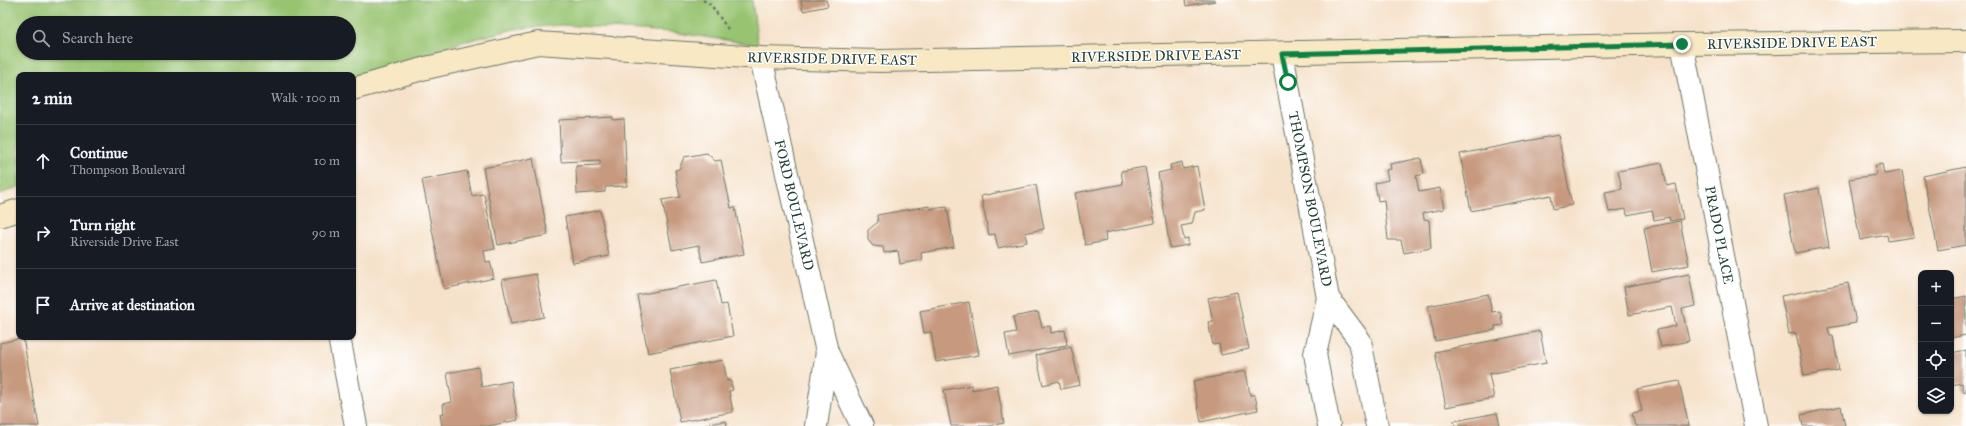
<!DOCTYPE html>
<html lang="en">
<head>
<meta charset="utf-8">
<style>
	body { margin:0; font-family:"IM FELL Great Primer",serif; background:#242831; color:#f1f3f6 }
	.controls { position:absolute; right:12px; bottom:12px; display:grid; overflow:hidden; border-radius:8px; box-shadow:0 1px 3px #0004 }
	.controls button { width:36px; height:36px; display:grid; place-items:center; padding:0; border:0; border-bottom:1px solid #363941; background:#171b24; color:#f1f3f6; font:20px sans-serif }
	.stop { position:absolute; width:12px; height:12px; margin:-9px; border:3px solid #0b8043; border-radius:50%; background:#fff }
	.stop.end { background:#0b8043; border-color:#fff; box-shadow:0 1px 4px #0008 }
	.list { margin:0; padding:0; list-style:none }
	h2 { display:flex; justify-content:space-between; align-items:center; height:52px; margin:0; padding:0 16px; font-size:17px }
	h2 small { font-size:13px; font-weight:400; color:#9ea1a6 }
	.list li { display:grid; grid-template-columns:26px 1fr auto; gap:12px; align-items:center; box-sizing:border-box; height:72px; padding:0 16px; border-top:1px solid #363941 }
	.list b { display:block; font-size:15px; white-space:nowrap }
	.list p { margin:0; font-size:13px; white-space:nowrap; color:#9ea1a6 }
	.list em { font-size:13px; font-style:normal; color:#9ea1a6 }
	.icon { flex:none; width:22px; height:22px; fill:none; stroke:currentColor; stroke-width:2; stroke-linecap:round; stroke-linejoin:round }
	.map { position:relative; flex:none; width:1966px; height:426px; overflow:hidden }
	.search { position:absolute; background:#171b24; box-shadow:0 1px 3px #0004; left:16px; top:16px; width:340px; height:44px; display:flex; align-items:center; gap:10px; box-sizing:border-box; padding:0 14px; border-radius:22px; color:#9ea1a6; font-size:15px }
	.panel { position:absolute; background:#171b24; box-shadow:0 1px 3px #0004; left:16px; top:72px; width:340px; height:268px; border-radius:8px }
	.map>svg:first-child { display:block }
	.green { fill:#98c471; stroke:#5c8052; fill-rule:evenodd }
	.building { fill:#c79a7f }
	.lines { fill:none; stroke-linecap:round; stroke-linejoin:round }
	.street-casing { stroke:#6a7768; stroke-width:24 }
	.secondary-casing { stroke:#6a7768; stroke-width:24 }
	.path { stroke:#6a7768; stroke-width:2.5; stroke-dasharray:3 3; stroke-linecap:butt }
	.street { stroke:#fff; stroke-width:22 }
	.secondary { stroke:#f8e8c3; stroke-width:22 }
	.route { stroke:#0b8043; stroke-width:5 }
	.labels { text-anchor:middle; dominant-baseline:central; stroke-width:3; stroke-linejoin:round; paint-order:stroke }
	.street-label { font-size:14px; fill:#1f3d34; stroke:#fff }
</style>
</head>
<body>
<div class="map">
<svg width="1966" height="426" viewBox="0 0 1966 426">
	<rect width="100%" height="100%" fill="#fff"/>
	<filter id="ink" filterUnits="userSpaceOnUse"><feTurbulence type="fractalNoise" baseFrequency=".025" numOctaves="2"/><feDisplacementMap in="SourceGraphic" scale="8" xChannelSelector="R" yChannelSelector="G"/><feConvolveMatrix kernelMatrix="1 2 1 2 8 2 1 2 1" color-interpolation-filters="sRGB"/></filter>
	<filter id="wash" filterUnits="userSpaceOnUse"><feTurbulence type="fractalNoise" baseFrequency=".012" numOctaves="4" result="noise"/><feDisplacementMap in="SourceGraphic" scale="16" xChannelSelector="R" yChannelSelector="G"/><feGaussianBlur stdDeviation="0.9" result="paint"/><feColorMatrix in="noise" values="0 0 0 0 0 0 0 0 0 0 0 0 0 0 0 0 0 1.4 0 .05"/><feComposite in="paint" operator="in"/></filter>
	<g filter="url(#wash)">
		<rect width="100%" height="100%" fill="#f6e2ca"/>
		<path class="green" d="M 0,0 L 752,0 L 758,45 L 671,32 L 561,25 L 514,29 L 463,42 L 353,78 L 353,75 L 19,75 L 19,187 L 0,194 ZM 23,23 L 349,23 L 349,53 L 23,53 Z"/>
		<g id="blocks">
			<g class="building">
				<path d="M 801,0 L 826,0 L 828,6 L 803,11 Z"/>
				<path d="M 1185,0 L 1215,0 L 1215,1 L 1186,6 Z"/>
				<path d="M 613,117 L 613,120 L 624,119 L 627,186 L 605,187 L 605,192 L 577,194 L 576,166 L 600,165 L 600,160 L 561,162 L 559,120 Z"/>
				<path d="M 1558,135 L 1572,205 L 1553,209 L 1551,195 L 1471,211 L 1460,154 Z"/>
				<path d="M 707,153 L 715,161 L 721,160 L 731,208 L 735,207 L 744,254 L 702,262 L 699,245 L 672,250 L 662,200 L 680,197 L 675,170 L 679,169 L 684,157 Z"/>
				<path d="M 533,158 L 548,235 L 498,245 L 483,168 Z"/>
				<path d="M 1421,158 L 1424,174 L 1416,176 L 1419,192 L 1440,188 L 1444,209 L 1423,213 L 1424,219 L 1429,220 L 1431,248 L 1404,253 L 1401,240 L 1388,240 L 1384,200 L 1378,201 L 1375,183 L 1388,180 L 1386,170 L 1391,169 L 1390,164 Z"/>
				<path d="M 1182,162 L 1183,169 L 1197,166 L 1205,210 L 1195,212 L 1192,224 L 1181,226 L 1184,239 L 1188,238 L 1188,245 L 1170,248 L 1158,173 L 1171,170 L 1170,165 Z"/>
				<path d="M 1662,163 L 1667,186 L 1676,184 L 1683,219 L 1670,221 L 1669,217 L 1654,220 L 1652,210 L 1627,215 L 1626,209 L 1609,212 L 1605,192 L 1622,189 L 1618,171 Z"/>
				<path d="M 1882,164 L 1884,174 L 1902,171 L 1914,237 L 1888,241 L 1887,235 L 1860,240 L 1849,179 L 1876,175 L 1875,166 Z"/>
				<path d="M 1145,167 L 1155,223 L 1105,233 L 1106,241 L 1085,245 L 1075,193 L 1123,184 L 1121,171 Z"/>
				<path d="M 1966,167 L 1966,245 L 1938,250 L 1923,176 Z"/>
				<path d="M 467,171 L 472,196 L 484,194 L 495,249 L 484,251 L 486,262 L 490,261 L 494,278 L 444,289 L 422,180 Z"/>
				<path d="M 1036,185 L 1044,229 L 1025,233 L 1027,242 L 998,248 L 995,234 L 989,235 L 981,196 Z"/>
				<path d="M 1819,188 L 1829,247 L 1795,253 L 1784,195 Z"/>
				<path d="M 929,206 L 930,209 L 947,207 L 954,247 L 921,253 L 922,260 L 900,264 L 898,251 L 884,253 L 883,247 L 873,246 L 868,240 L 868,230 L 878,222 L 877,215 Z"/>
				<path d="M 600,210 L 609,256 L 573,263 L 565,217 Z"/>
				<path d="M 1680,221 L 1689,265 L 1652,272 L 1644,228 Z"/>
				<path d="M 536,274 L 544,317 L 511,324 L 502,280 Z"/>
				<path d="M 1689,274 L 1695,306 L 1682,309 L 1689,341 L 1661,347 L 1657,330 L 1676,326 L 1672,307 L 1629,315 L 1624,287 Z"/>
				<path d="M 716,280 L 721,305 L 727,304 L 733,336 L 648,353 L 637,295 Z"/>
				<path d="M 1848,283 L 1856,323 L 1828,328 L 1830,336 L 1833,336 L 1839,370 L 1804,376 L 1796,333 L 1789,334 L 1781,296 Z"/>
				<path d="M 1237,292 L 1249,349 L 1221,355 L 1219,344 L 1213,345 L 1208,322 L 1213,321 L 1208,298 Z"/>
				<path d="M 1488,294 L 1492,312 L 1500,311 L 1503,325 L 1495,326 L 1495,330 L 1435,341 L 1428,306 Z"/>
				<path d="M 1966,296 L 1966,335 L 1951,338 L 1951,299 Z"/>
				<path d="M 969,302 L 979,355 L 936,362 L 931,332 L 924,333 L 920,311 Z"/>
				<path d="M 1038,312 L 1042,327 L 1050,326 L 1051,333 L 1065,330 L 1067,345 L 1009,356 L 1005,334 L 1016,332 L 1013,317 Z"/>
				<path d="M 1540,331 L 1546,363 L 1489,374 L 1494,398 L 1446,407 L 1435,352 Z"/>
				<path d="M 23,338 L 39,426 L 0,426 L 0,343 Z"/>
				<path d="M 1071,347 L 1080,385 L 1061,389 L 1059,381 L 1043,385 L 1036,355 Z"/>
				<path d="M 1966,350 L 1966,392 L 1964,393 L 1962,383 L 1951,385 L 1951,353 Z"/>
				<path d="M 723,360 L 727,381 L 730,380 L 733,390 L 729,391 L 733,412 L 680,422 L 670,370 Z"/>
				<path d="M 478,367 L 482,387 L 511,381 L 518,420 L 488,426 L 442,426 L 440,414 L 444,413 L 443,404 L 452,402 L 447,373 Z"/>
				<path d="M 1246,371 L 1250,395 L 1255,395 L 1258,410 L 1201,422 L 1193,381 Z"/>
				<path d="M 1679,381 L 1689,426 L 1635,426 L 1632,413 L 1642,411 L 1637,389 Z"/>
				<path d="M 972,385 L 972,390 L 997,385 L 1004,423 L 989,426 L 951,426 L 944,390 Z"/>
				<path d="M 1841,406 L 1845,426 L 1803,426 L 1801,415 Z"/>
				<path d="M 1497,413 L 1500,426 L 1455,426 L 1454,421 Z"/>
				<path d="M 726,421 L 727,426 L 705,426 L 705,425 Z"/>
			</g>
		</g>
	</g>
	<g filter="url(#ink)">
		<use href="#blocks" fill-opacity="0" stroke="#6a7768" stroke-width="1"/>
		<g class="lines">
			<g class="street-casing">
				<g id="street">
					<path d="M 1682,44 L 1756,426"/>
					<path d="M 1282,54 L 1328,298 L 1315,354 L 1329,426"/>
					<path d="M 761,58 L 827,352 L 862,426"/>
					<path d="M 1328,298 L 1360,341 L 1377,426"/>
					<path d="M 339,337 L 356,426"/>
					<path d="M 816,426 L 827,352"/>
				</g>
			</g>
			<g class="secondary-casing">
				<g id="secondary">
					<path d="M 353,89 L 426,68 L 538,43 L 761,58 L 880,61 L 1682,44 L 1966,41"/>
					<path d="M 0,216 L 19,210"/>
				</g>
			</g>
			<path class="path" d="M 703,0 L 711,5 L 728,29"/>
			<use href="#street" class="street"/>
			<use href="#secondary" class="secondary"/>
		</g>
	</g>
	<g class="lines" filter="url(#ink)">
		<path class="route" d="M 1288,82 L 1282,54 L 1682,44"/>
	</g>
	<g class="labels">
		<g class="street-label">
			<text transform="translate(1792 43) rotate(-1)">RIVERSIDE DRIVE EAST</text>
			<text transform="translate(1156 56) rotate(-1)">RIVERSIDE DRIVE EAST</text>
			<text transform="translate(832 59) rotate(1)">RIVERSIDE DRIVE EAST</text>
			<text transform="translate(1310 199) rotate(79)">THOMPSON BOULEVARD</text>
			<text transform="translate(794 205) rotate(77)">FORD BOULEVARD</text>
			<text transform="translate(1719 235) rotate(79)">PRADO PLACE</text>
		</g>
	</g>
</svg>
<div class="controls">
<button>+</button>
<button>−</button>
<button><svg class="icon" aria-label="locate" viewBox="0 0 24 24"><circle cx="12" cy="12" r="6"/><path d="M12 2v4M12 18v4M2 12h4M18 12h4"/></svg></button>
<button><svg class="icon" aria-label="layers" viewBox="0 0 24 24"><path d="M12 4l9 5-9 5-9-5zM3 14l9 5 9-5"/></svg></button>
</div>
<div class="stop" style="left:1288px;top:82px"></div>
<div class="stop end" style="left:1682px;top:44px"></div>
<div class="search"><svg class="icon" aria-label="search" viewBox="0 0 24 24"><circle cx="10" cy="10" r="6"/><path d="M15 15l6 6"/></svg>Search here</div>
<section class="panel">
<h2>2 min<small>Walk · 100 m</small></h2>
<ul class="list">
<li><svg class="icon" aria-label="ahead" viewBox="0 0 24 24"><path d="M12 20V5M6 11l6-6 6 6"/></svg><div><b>Continue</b><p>Thompson Boulevard</p></div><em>10 m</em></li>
<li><svg class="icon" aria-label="right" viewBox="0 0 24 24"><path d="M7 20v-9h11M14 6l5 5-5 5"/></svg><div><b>Turn right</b><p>Riverside Drive East</p></div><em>90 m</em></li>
<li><svg class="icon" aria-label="arrive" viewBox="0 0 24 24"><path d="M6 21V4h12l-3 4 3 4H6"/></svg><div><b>Arrive at destination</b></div></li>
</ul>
</section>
</div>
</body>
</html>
